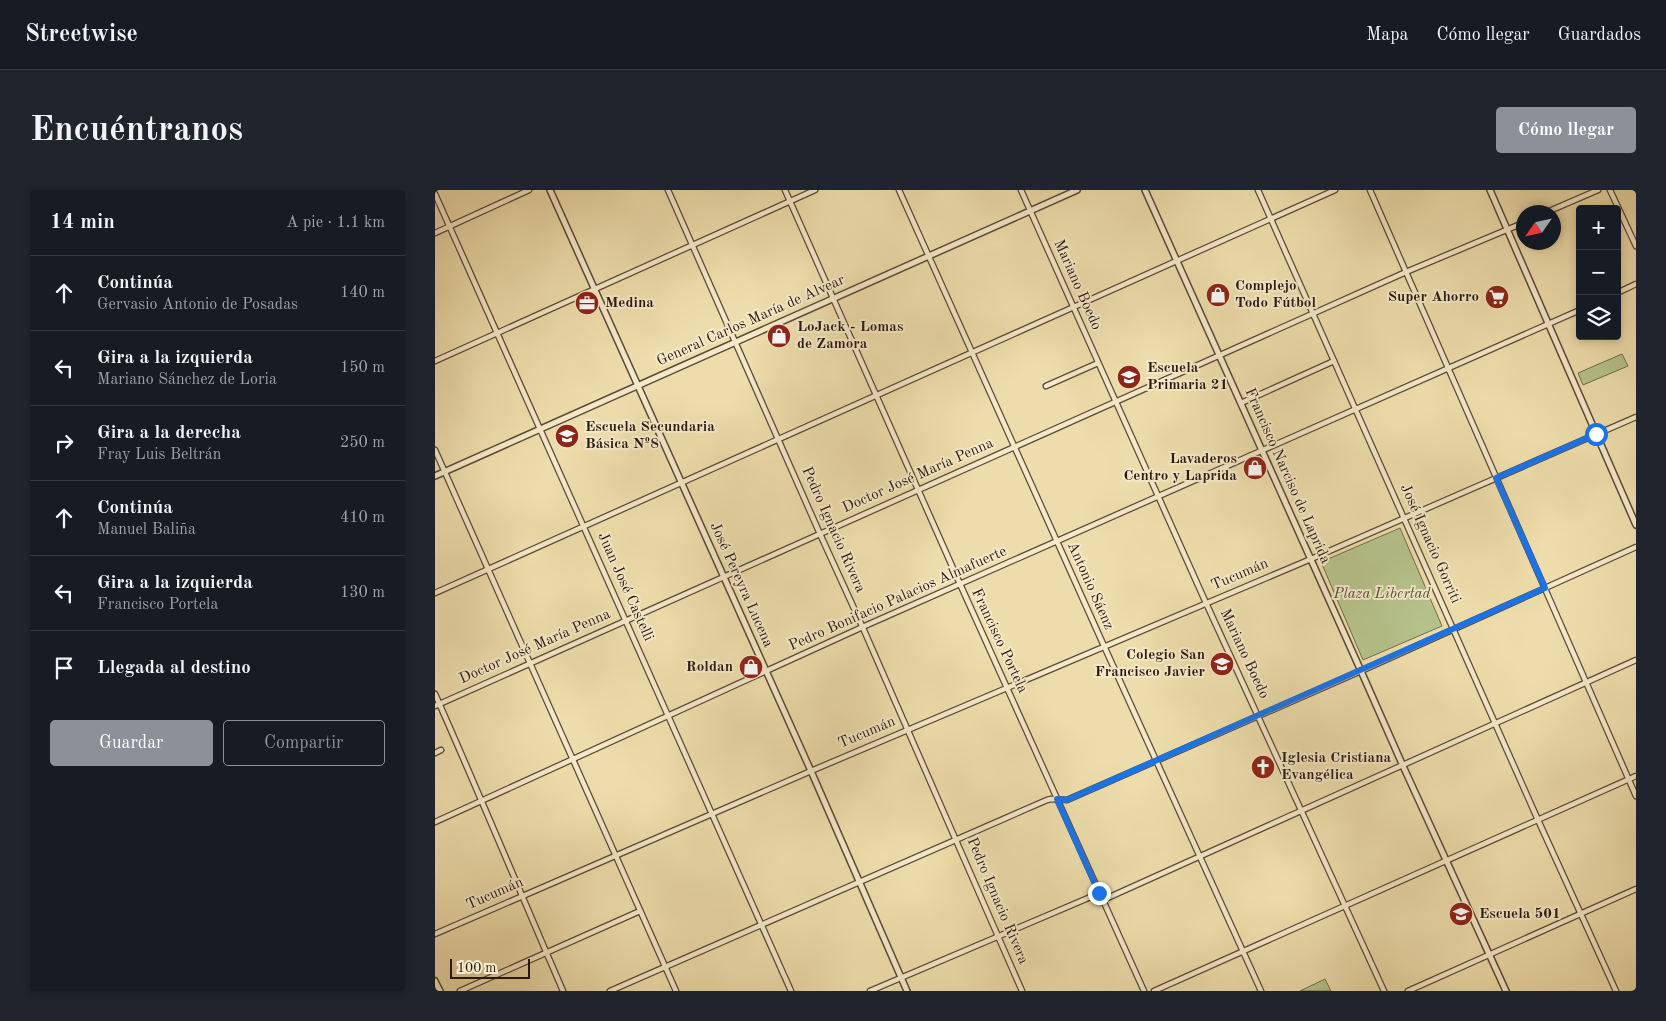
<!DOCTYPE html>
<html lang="es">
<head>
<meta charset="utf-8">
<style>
	body { margin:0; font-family:"Old Standard TT",serif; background:#20242c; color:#f1f3f6 }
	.controls { position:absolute; right:15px; top:15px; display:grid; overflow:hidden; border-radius:5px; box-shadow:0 2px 8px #0003 }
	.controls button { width:45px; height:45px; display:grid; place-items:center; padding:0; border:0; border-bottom:1px solid #363941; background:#171b24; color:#f1f3f6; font:25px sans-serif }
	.compass { position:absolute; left:1081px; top:15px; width:45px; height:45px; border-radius:50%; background:#171b24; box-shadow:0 2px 8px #0003; rotate:236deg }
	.scale { position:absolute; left:15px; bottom:12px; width:80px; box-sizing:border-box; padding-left:5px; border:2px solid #2a190e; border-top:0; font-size:14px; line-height:18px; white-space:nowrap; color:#2a190e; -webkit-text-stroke:4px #f4e9c9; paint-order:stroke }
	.stop { position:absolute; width:15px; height:15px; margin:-11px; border:4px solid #1a73e8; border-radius:50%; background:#fff }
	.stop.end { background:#1a73e8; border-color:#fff; box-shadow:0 1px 5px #0008 }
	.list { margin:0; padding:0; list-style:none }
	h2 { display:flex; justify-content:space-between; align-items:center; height:65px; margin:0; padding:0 20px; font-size:21px }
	h2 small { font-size:16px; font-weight:400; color:#9ea1a6 }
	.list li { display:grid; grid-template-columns:32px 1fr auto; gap:15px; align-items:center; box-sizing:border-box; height:75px; padding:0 20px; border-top:1px solid #363941 }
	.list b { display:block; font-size:19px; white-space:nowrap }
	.list p { margin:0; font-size:16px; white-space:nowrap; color:#9ea1a6 }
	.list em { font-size:16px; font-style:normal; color:#9ea1a6 }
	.actions { display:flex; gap:10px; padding:15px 20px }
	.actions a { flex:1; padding:11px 0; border:1px solid #8c9099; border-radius:5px; text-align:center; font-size:18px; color:#8c9099 }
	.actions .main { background:#8c9099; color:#fff }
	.icon { flex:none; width:28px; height:28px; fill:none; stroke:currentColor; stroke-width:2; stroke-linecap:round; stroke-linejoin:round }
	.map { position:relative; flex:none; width:1201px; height:801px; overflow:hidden; border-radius:5px }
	header { display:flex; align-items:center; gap:30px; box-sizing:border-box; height:70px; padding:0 25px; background:#171b24; border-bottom:1px solid #363941 }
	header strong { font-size:24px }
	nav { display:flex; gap:28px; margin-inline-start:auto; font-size:18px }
	.intro { display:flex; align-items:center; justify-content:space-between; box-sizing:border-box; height:120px; padding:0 30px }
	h1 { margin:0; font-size:35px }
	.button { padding:12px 22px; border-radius:5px; background:#8c9099; color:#fff; font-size:18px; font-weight:700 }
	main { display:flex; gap:30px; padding:0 30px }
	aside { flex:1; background:#171b24; border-radius:5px; box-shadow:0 2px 8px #0003 }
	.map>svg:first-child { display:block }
	.green { fill:#b6c28b; stroke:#706e4c }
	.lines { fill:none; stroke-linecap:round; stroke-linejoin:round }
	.minor-casing { stroke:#5b4a36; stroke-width:7 }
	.tertiary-casing { stroke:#5b4a36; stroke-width:8 }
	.minor { stroke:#f4e9c9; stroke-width:4.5 }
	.tertiary { stroke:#f4e9c9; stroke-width:5 }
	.route { stroke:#1a73e8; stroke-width:6 }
	.labels { text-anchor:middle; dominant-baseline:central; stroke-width:4; stroke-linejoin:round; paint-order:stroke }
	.street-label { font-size:15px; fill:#2a190e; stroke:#f4e9c9 }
	.poi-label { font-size:15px; font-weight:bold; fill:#2a190e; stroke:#f4e9c9; text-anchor:start }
	.park-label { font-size:15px; font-style:italic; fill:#544c34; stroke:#f4e9c9 }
</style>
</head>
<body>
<header>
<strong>Streetwise</strong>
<nav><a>Mapa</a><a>Cómo llegar</a><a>Guardados</a></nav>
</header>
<div class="intro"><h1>Encuéntranos</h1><a class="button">Cómo llegar</a></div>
<main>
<aside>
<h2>14 min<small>A pie · 1.1 km</small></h2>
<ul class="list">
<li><svg class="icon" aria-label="ahead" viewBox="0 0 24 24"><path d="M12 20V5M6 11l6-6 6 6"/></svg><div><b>Continúa</b><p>Gervasio Antonio de Posadas</p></div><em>140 m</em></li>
<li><svg class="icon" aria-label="left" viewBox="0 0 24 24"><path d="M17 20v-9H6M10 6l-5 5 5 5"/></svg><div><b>Gira a la izquierda</b><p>Mariano Sánchez de Loria</p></div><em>150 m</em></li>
<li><svg class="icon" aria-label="right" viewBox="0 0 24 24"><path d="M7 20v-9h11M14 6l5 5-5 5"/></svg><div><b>Gira a la derecha</b><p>Fray Luis Beltrán</p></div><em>250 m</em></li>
<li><svg class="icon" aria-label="ahead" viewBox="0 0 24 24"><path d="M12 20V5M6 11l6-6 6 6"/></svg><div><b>Continúa</b><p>Manuel Baliña</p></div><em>410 m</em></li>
<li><svg class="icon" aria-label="left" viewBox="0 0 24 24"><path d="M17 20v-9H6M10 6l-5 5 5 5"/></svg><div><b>Gira a la izquierda</b><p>Francisco Portela</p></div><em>130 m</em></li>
<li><svg class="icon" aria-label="arrive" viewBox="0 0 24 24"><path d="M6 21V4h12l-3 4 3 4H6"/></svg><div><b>Llegada al destino</b></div></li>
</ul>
<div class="actions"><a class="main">Guardar</a><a>Compartir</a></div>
</aside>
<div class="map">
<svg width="1201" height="801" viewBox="0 0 1201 801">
	<rect width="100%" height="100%" fill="#eeddac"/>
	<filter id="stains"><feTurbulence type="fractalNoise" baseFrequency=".004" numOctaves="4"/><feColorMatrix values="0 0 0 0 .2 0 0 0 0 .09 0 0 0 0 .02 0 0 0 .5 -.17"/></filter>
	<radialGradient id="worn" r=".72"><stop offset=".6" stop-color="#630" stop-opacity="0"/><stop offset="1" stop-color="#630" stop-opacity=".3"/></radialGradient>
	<g class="green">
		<path d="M 1187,164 L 1193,176 L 1148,195 L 1143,183 Z"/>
		<path d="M 965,338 L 1007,436 L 928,470 L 886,372 Z"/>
		<path d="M 890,789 L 896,801 L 865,801 Z"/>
	</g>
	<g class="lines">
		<g class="minor-casing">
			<g id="minor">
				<path d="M 233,0 L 385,344 L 428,438 L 587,801"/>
				<path d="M 350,0 L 525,394 L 709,801"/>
				<path d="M 464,0 L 669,456 L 826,801"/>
				<path d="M 586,0 L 771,413 L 949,801"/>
				<path d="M 823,0 L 1103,630 L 1181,801"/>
				<path d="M 935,0 L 1201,606"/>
				<path d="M 1175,0 L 1201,56"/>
				<path d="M 0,4 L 356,801"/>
				<path d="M 1112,22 L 1163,0"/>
				<path d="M 0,43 L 94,0"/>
				<path d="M 1182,103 L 1201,94"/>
				<path d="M 0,171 L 380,0"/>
				<path d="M 611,196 L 663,173"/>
				<path d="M 806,213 L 899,171"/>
				<path d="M 0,260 L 241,801"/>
				<path d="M 0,403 L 900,0"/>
				<path d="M 0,504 C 44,603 85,702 128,801"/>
				<path d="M 0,516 L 971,82 L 1088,33"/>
				<path d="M 0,563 L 6,560"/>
				<path d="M 0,632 L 432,435 L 1145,120"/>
				<path d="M 668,710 L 1201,470"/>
				<path d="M 0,744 L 376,581 L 876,369 L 1201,227"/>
				<path d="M 25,801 L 205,721"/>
				<path d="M 175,801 L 612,610 L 616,609 L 632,610 L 926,481 L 1201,357"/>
				<path d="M 435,801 L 665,703"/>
				<path d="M 719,801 L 1201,586"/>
				<path d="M 973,801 L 1201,699"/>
			</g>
		</g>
		<g class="tertiary-casing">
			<g id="tertiary">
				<path d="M 115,0 L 376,581 L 472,801"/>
				<path d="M 710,0 L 926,481 L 968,576 L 1071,801"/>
				<path d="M 1055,0 L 1201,335"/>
				<path d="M 0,286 L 642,0"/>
				<path d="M 0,791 L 5,801"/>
			</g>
		</g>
		<use href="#minor" class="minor"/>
		<use href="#tertiary" class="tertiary"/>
	</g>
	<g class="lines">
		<path class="route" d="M 664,703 L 622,609 L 632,610 L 1110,398 L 1061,288 L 1161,244"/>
	</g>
	<defs>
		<g id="shop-disc" transform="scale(1.25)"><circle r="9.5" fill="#8f2418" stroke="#f4e9c9"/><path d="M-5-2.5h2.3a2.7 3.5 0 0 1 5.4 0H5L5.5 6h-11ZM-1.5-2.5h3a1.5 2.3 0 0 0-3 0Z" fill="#fff"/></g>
		<g id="supermarket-disc" transform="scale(1.25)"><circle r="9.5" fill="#8f2418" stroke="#f4e9c9"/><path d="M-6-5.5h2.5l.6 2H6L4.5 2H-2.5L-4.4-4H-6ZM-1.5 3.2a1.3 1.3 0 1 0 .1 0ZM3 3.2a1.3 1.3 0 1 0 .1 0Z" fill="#fff"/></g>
		<g id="office-disc" transform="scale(1.25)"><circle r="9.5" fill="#8f2418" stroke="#f4e9c9"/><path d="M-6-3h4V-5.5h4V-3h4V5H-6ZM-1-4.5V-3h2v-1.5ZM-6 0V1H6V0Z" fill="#fff"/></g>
		<g id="school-disc" transform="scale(1.25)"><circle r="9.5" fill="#8f2418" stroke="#f4e9c9"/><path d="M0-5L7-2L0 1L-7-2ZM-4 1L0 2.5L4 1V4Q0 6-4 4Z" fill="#fff"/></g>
		<g id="church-disc" transform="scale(1.25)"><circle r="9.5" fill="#8f2418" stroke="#f4e9c9"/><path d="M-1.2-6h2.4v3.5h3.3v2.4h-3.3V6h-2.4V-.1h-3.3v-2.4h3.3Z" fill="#fff"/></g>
	</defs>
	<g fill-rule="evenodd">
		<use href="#shop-disc" x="783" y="105"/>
		<use href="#supermarket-disc" x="1062" y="107"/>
		<use href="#office-disc" x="152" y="113"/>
		<use href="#shop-disc" x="344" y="146"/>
		<use href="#school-disc" x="694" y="187"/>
		<use href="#school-disc" x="132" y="246"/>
		<use href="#shop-disc" x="820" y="278"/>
		<use href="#school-disc" x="787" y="474"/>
		<use href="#shop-disc" x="316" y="477"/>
		<use href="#church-disc" x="828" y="577"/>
		<use href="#school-disc" x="1026" y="724"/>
	</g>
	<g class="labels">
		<g class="street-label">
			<text transform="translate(642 95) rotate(66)">Mariano Boedo</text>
			<text transform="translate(316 131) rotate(-24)">General Carlos María de Alvear</text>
			<text transform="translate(483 286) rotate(-24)">Doctor José María Penna</text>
			<text transform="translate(852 286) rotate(66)">Francisco Narciso de Laprida</text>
			<text transform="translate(398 340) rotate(66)">Pedro Ignacio Rivera</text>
			<text transform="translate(995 354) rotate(66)">José Ignacio Gorriti</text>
			<text transform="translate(805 385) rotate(-23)">Tucumán</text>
			<text transform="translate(306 395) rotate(66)">José Pereyra Lucena</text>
			<text transform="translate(655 396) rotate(66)">Antonio Sáenz</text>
			<text transform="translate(190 397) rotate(66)">Juan José Castelli</text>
			<text transform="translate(463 409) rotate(-24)">Pedro Bonifacio Palacios Almafuerte</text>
			<text transform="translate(564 451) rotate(65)">Francisco Portela</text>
			<text transform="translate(100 457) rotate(-24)">Doctor José María Penna</text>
			<text transform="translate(809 464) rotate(65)">Mariano Boedo</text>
			<text transform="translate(432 543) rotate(-23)">Tucumán</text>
			<text transform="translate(60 704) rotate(-24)">Tucumán</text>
			<text transform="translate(562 711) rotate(67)">Pedro Ignacio Rivera</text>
		</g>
		<g class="poi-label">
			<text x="800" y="96">Complejo<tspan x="800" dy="17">Todo Fútbol</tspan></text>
			<text x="1044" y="107" text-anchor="end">Super Ahorro</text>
			<text x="170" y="113">Medina</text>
			<text x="362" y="137">LoJack - Lomas<tspan x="362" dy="17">de Zamora</tspan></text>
			<text x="712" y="178">Escuela<tspan x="712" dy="17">Primaria 21</tspan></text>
			<text x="150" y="237">Escuela Secundaria<tspan x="150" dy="17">Básica Nº8</tspan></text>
			<text x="802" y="269" text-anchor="end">Lavaderos<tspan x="802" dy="17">Centro y Laprida</tspan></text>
			<text x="770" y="465" text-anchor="end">Colegio San<tspan x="770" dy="17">Francisco Javier</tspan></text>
			<text x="298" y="477" text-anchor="end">Roldan</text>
			<text x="846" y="568">Iglesia Cristiana<tspan x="846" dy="17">Evangélica</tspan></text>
			<text x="1044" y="724">Escuela 501</text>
		</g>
		<g class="park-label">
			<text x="947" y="404">Plaza Libertad</text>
		</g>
	</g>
	<rect width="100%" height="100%" filter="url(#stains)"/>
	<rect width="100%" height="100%" fill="url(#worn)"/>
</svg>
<div class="controls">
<button>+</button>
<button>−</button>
<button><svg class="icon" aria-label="layers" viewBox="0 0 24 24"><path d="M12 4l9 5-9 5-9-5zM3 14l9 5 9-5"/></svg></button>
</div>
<svg class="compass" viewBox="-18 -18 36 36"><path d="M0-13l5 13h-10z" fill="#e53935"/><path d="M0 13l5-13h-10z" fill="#9ea1a6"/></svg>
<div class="scale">100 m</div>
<div class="stop" style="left:1161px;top:244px"></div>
<div class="stop end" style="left:664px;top:703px"></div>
</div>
</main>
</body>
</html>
